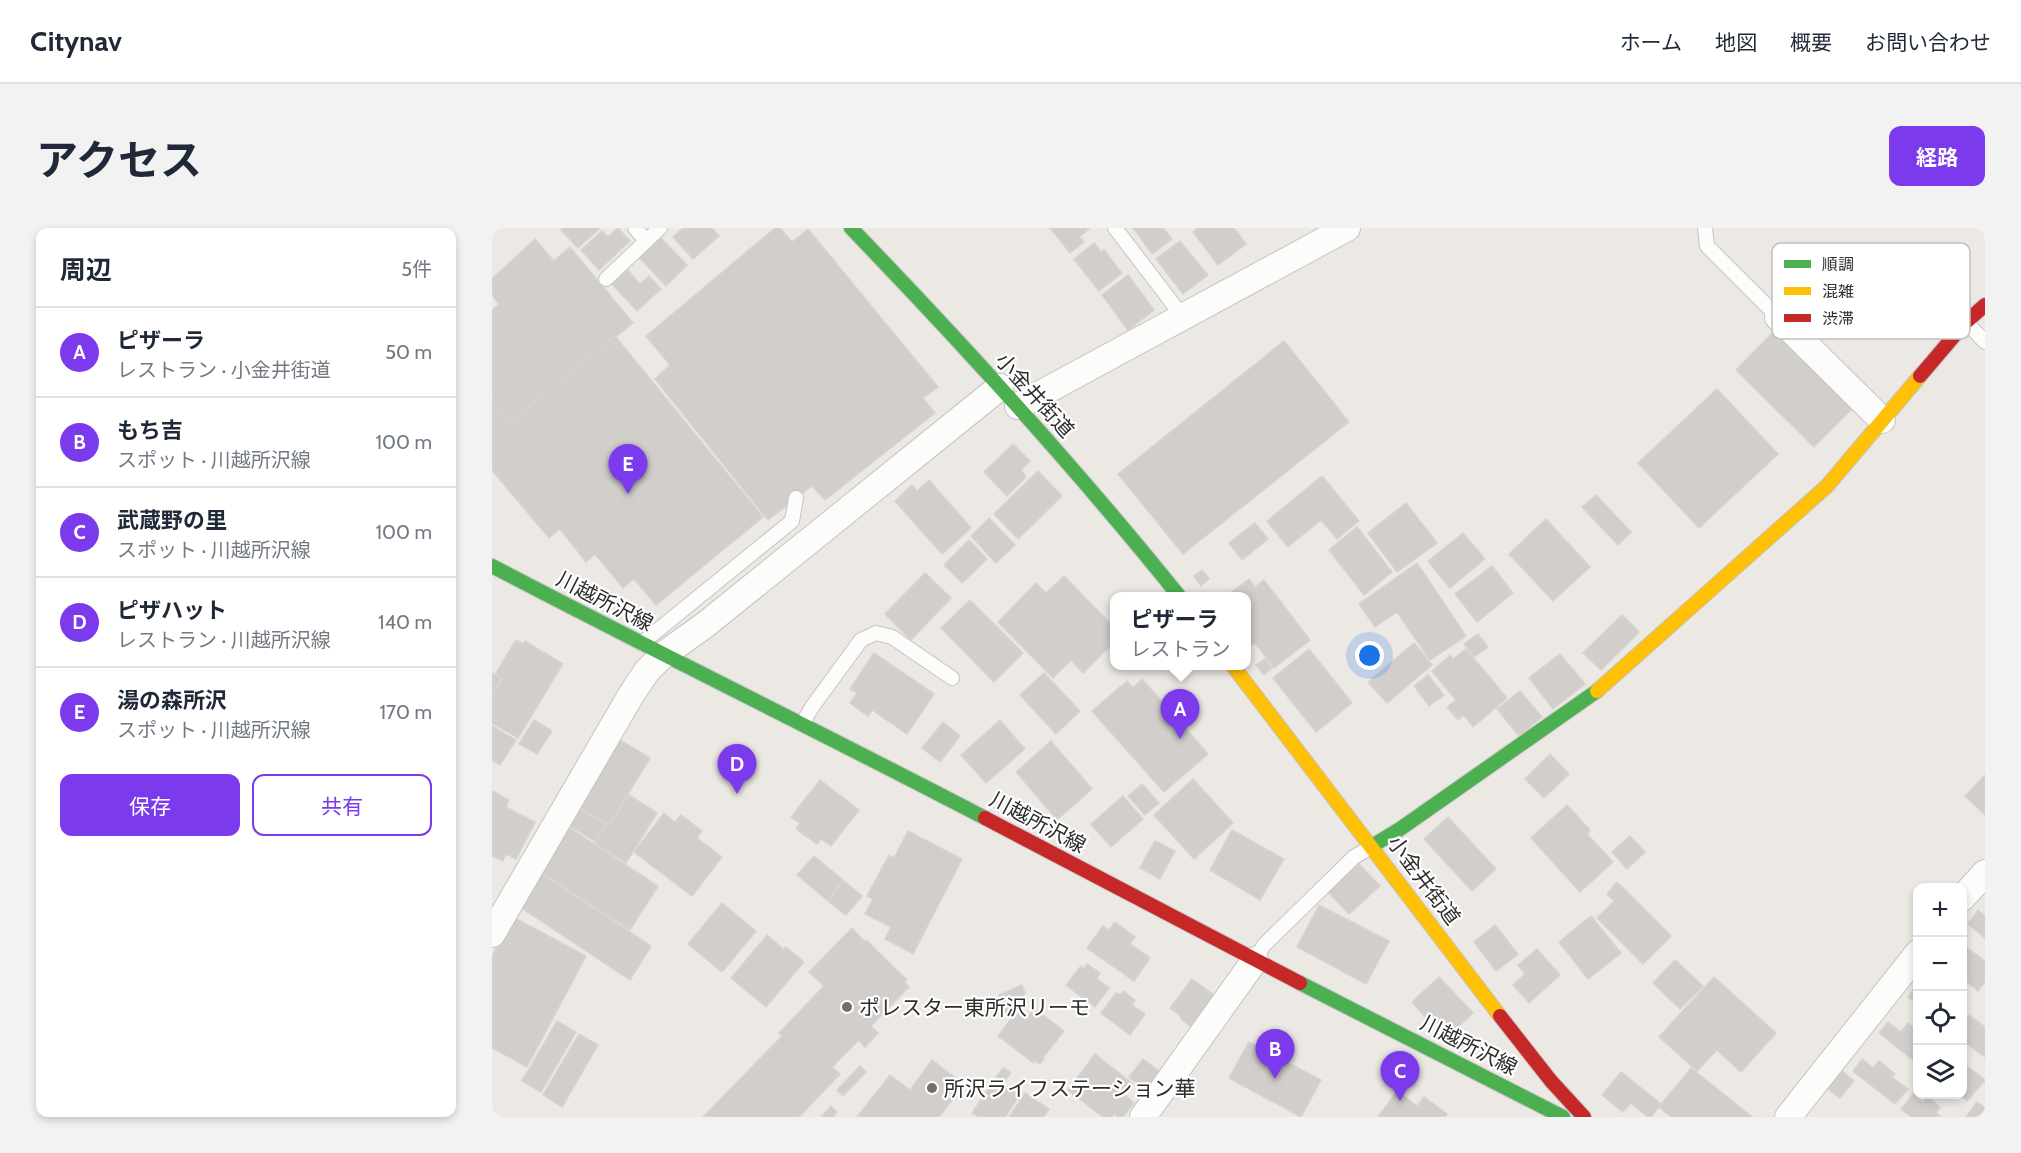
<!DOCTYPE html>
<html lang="ja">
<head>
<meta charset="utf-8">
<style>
	body { margin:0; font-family:Cabin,"Noto Sans JP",sans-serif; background:#f2f2f3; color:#1f2937 }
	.controls { position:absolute; right:18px; bottom:18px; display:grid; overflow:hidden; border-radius:12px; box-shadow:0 3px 9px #0003 }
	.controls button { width:54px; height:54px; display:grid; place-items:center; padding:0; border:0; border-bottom:2px solid #e0e1e3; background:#fff; color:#1f2937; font:30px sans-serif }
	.you { position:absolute; left:878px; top:428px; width:21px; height:21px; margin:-15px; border:4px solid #fff; border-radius:50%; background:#1a73e8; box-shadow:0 0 0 9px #1a73e833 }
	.badge { display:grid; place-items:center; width:39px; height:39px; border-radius:50%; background:#7c3aed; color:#fff; font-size:20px; font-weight:700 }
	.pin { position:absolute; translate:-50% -50px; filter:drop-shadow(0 2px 3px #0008) }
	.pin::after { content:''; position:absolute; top:32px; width:21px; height:18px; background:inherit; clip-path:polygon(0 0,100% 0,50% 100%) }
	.popup { position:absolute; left:618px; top:364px; width:141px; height:78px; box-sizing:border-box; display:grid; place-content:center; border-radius:12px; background:#fff; filter:drop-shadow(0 2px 4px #0005); font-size:20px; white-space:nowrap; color:#747a83 }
	.popup b { font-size:22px; color:#1f2937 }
	.popup::after { content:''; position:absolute; left:50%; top:100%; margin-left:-12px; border:12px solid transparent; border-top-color:#fff }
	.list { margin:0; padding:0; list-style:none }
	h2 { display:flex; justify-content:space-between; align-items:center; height:78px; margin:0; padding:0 24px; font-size:26px }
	h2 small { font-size:20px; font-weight:400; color:#747a83 }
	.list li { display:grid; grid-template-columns:39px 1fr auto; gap:18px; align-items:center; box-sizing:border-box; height:90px; padding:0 24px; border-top:2px solid #e0e1e3 }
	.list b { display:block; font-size:22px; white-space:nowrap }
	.list p { margin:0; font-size:20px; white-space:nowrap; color:#747a83 }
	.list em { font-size:20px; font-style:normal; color:#747a83 }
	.actions { display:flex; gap:12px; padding:18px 24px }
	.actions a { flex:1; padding:14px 0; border:2px solid #7c3aed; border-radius:12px; text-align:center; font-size:21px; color:#7c3aed }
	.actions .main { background:#7c3aed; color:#fff }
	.icon { flex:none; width:33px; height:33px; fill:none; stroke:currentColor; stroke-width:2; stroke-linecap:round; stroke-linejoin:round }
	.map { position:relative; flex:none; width:1493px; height:889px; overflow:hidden; border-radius:12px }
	header { display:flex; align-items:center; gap:36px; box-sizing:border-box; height:84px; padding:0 30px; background:#fff; border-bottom:2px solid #e0e1e3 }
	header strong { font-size:28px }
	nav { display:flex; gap:33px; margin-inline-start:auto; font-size:21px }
	.intro { display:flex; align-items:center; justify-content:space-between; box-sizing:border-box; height:144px; padding:0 36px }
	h1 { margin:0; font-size:42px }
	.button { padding:15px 27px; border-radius:12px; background:#7c3aed; color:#fff; font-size:21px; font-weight:700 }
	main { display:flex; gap:36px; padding:0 36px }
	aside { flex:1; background:#fff; border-radius:12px; box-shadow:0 3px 9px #0003 }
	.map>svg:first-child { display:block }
	.building { fill:#d1cecb; stroke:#d7d4d0; stroke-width:1.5 }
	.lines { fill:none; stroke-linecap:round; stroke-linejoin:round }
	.lane-casing { stroke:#c5c4c5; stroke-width:16 }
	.street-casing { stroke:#c5c4c5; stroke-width:28 }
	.fast-casing { stroke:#c5c4c5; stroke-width:16 }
	.slow-casing { stroke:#c5c4c5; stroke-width:16 }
	.jam-casing { stroke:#c5c4c5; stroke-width:16 }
	.lane { stroke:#fcfcfb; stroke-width:14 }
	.street { stroke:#fcfcfb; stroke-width:26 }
	.fast { stroke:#4caf50; stroke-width:14 }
	.slow { stroke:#ffc107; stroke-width:14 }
	.jam { stroke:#c62828; stroke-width:14 }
	.poi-dot { fill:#706f6e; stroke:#fff; stroke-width:2 }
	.labels { text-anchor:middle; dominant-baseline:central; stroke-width:4.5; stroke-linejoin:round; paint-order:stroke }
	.street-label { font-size:21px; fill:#2e2e2e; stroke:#fff }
	.poi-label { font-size:21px; fill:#2e2e2e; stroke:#fff; text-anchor:start }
	.key { fill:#fff; stroke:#c0c0c0; stroke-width:1.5 }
	.key-label { font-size:16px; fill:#2e2e2e }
</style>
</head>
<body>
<header>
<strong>Citynav</strong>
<nav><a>ホーム</a><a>地図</a><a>概要</a><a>お問い合わせ</a></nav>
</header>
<div class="intro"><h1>アクセス</h1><a class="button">経路</a></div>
<main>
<aside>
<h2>周辺<small>5件</small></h2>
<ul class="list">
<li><span class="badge">A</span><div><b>ピザーラ</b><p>レストラン · 小金井街道</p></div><em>50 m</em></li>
<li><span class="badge">B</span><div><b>もち吉</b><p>スポット · 川越所沢線</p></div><em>100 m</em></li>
<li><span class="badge">C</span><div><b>武蔵野の里</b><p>スポット · 川越所沢線</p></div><em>100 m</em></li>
<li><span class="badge">D</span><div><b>ピザハット</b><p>レストラン · 川越所沢線</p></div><em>140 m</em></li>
<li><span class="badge">E</span><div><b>湯の森所沢</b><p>スポット · 川越所沢線</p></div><em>170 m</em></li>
</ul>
<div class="actions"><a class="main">保存</a><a>共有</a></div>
</aside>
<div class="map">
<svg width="1493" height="889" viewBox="0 0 1493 889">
	<rect width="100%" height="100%" fill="#ece8e4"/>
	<g class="building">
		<path d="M 71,0 L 108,0 L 86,20 L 69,2 Z"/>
		<path d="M 126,0 L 138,13 L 107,42 L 89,22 L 110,3 L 116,9 Z"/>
		<path d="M 191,0 L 220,0 L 227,8 L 201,31 L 181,9 Z"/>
		<path d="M 283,0 L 288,0 L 300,14 L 316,1 L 446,159 L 431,170 L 443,185 L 333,272 L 320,258 L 276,292 L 163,151 L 178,137 L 154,108 Z"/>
		<path d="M 558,0 L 596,0 L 597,1 L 587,9 L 592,14 L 578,25 Z"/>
		<path d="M 641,0 L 671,0 L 680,11 L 660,26 Z"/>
		<path d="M 706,0 L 742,0 L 754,16 L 726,37 L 701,4 Z"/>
		<path d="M 169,10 L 195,37 L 174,58 L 148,30 Z"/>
		<path d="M 43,11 L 62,33 L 78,19 L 141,95 L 18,194 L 0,171 L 0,82 L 7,76 L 0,67 L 0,51 Z"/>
		<path d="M 688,13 L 716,47 L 691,66 L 664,31 Z"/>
		<path d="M 602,15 L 609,24 L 612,22 L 630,45 L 607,63 L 582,31 Z"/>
		<path d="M 136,42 L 148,56 L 157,48 L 169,61 L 145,83 L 120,56 Z"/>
		<path d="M 636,47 L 662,82 L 636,102 L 610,67 Z"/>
		<path d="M 1282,103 L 1360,181 L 1322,219 L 1244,142 Z"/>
		<path d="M 123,108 L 271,289 L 164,377 L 142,351 L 131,360 L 103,326 L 94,334 L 68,301 L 57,310 L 0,242 L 0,171 L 18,194 Z"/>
		<path d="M 792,113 L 857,194 L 691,326 L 626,246 Z"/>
		<path d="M 1225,161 L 1286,226 L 1207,300 L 1146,235 Z"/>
		<path d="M 521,216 L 538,233 L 529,242 L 534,249 L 515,268 L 492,244 Z"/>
		<path d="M 546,243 L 570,268 L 526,311 L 502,286 Z"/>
		<path d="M 830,248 L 867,293 L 845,311 L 829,292 L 796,319 L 775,293 Z"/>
		<path d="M 437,252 L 479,300 L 450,326 L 403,273 L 420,257 L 425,263 Z"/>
		<path d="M 1104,267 L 1139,304 L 1126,317 L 1090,279 Z"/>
		<path d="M 914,275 L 945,315 L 905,344 L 876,305 Z"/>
		<path d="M 497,290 L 523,317 L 504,335 L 479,308 Z"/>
		<path d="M 1054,291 L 1098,339 L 1061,373 L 1017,326 Z"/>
		<path d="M 763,295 L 776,311 L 750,332 L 737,315 Z"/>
		<path d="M 865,299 L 900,344 L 872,367 L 837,322 Z"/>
		<path d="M 971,305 L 993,331 L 958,360 L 936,333 Z"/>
		<path d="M 477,312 L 495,331 L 470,355 L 452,337 Z"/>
		<path d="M 925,335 L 974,408 L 938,432 L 905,384 L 883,399 L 867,376 Z"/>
		<path d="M 1000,338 L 1021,365 L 985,394 L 963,366 Z"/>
		<path d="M 710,342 L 717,351 L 709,358 L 702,348 Z"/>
		<path d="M 433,345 L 459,370 L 419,412 L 393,386 Z"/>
		<path d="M 572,348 L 622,399 L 622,414 L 591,445 L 579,432 L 561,450 L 506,394 L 544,355 L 554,365 Z"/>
		<path d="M 757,351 L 763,359 L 772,352 L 818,412 L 782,440 L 763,415 L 760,417 L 754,410 L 754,368 L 735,368 Z"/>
		<path d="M 478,372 L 531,425 L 502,454 L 449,400 Z"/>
		<path d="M 1130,387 L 1147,404 L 1109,442 L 1091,425 Z"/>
		<path d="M 986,406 L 996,419 L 982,429 L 972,416 Z"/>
		<path d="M 24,412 L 31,416 L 33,413 L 71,436 L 26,510 L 0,495 L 0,468 L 11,450 L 4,445 Z"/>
		<path d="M 922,415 L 940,437 L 895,475 L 876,454 Z"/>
		<path d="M 817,421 L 860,475 L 824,504 L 781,450 Z"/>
		<path d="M 974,421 L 1015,470 L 981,499 L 972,487 L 966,492 L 955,479 L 964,472 L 940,443 L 958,427 L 961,431 Z"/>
		<path d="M 382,425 L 442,466 L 415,506 L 380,482 L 376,488 L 358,475 L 365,465 L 358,461 Z"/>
		<path d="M 1068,426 L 1093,456 L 1061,481 L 1037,450 Z"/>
		<path d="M 773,431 L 780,440 L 772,447 L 764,437 Z"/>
		<path d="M 0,445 L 9,450 L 0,466 Z"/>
		<path d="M 552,445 L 588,483 L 564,506 L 528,467 Z"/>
		<path d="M 936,447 L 952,467 L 937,478 L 922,458 Z"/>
		<path d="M 650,451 L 716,526 L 672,564 L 600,483 L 635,453 L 641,460 Z"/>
		<path d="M 1028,463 L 1050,489 L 1027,508 L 1005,481 Z"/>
		<path d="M 42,492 L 60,503 L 45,526 L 27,516 Z"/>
		<path d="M 508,492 L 533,521 L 494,555 L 469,527 Z"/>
		<path d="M 451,494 L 468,508 L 448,534 L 430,520 Z"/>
		<path d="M 0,498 L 24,512 L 8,537 L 0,532 Z"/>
		<path d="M 123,509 L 158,530 L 117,597 L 82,576 Z"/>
		<path d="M 559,513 L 600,561 L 565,592 L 524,544 Z"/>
		<path d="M 1058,526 L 1077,546 L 1052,570 L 1033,551 Z"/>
		<path d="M 1493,547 L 1493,587 L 1473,568 Z"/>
		<path d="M 701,551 L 741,595 L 702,631 L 662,587 Z"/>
		<path d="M 328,552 L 367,582 L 339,618 L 329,611 L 325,616 L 304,601 L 308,595 L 299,589 Z"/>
		<path d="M 650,556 L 667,575 L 653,587 L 636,568 Z"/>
		<path d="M 0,563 L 17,572 L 14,579 L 43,594 L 24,631 L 14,626 L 11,633 L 0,628 Z"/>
		<path d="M 137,567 L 165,585 L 134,635 L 103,615 L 114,597 L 117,598 Z"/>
		<path d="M 631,568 L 651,591 L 619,619 L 599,596 Z"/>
		<path d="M 1075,577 L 1098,602 L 1095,606 L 1121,634 L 1088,664 L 1039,610 Z"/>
		<path d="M 84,579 L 113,596 L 103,613 L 74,596 Z"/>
		<path d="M 172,585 L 183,594 L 189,587 L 210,603 L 205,610 L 230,629 L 200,668 L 142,624 Z"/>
		<path d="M 956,589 L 1004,641 L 980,663 L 932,611 Z"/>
		<path d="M 76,599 L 166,658 L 138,702 L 47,643 Z"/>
		<path d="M 740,602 L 792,631 L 768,672 L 718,642 Z"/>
		<path d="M 416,603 L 470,631 L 421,726 L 393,711 L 399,699 L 373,686 L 381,671 L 375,668 L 397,627 L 402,630 Z"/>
		<path d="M 1138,608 L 1153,624 L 1135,641 L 1120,624 Z"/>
		<path d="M 663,613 L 683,623 L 668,651 L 648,640 Z"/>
		<path d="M 322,628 L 351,652 L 335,672 L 305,647 Z"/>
		<path d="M 867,636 L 888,658 L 857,686 L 836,664 Z"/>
		<path d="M 47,644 L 159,718 L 138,752 L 25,677 Z"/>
		<path d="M 352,653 L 370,668 L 354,687 L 336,673 Z"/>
		<path d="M 1125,654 L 1179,708 L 1151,736 L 1105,690 L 1122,673 L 1115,666 Z"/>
		<path d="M 230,675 L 264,703 L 230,744 L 196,716 Z"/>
		<path d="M 827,677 L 897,713 L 874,756 L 805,719 Z"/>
		<path d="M 1486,682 L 1493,688 L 1493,710 L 1476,696 Z"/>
		<path d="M 1099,688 L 1129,725 L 1096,751 L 1067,714 Z"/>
		<path d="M 21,689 L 94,728 L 35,839 L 0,820 L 0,728 Z"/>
		<path d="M 623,694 L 643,709 L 638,716 L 658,730 L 642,753 L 595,720 L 611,698 L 617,702 Z"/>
		<path d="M 1003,697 L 1026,726 L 1004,743 L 982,714 Z"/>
		<path d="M 360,700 L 373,714 L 374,712 L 415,752 L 412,754 L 417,759 L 379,798 L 386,805 L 373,819 L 367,812 L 340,839 L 348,846 L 307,889 L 211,889 L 290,808 L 287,805 L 332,758 L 317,744 Z"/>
		<path d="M 275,707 L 292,722 L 294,719 L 312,734 L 274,779 L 239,750 Z"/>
		<path d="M 1470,716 L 1493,733 L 1493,754 L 1486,763 L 1470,750 Z"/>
		<path d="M 1045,721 L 1068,747 L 1037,775 L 1021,757 L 1033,746 L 1026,737 Z"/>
		<path d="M 1183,732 L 1211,758 L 1188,781 L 1161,755 Z"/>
		<path d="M 595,736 L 608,745 L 605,751 L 617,760 L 603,779 L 574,757 L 589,738 L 592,741 Z"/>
		<path d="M 947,749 L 981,785 L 957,807 L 938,787 L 934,790 L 920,774 Z"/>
		<path d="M 1222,749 L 1284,805 L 1249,844 L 1225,822 L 1205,843 L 1167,809 Z"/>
		<path d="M 700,751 L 722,767 L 699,799 L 688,790 L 689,788 L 678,780 Z"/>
		<path d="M 1426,756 L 1426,776 L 1416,769 Z"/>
		<path d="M 530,757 L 533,765 L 515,788 L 507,767 Z"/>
		<path d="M 631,763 L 643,772 L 640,777 L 653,786 L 638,807 L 609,785 L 624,765 L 628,767 Z"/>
		<path d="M 542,780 L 572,803 L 551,830 L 552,831 L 548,836 L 543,833 L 542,835 L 506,808 L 525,783 L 535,790 Z"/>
		<path d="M 1477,787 L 1493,799 L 1493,829 L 1470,812 L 1470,795 Z"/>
		<path d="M 65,793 L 84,804 L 49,864 L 30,853 Z"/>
		<path d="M 1396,794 L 1409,804 L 1416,795 L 1426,803 L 1426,836 L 1387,805 Z"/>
		<path d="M 87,806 L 106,817 L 70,879 L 51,867 Z"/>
		<path d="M 757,814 L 829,852 L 809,889 L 737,850 Z"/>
		<path d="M 603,826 L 641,856 L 633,867 L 642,875 L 631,889 L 626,889 L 622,886 L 620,889 L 611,889 L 576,862 Z"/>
		<path d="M 651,831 L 668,844 L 654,862 L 637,849 Z"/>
		<path d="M 1370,831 L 1381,840 L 1387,833 L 1403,846 L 1400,849 L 1416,861 L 1403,876 L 1361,843 Z"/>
		<path d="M 440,832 L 465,851 L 460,859 L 466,864 L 447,889 L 365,889 L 398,847 L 418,862 Z"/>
		<path d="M 1470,834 L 1493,852 L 1475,873 L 1467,866 L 1470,866 Z"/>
		<path d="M 368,838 L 374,844 L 351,868 L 345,862 Z"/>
		<path d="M 511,840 L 519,845 L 512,854 L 504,849 Z"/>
		<path d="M 1199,840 L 1260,889 L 1179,889 L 1167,879 Z"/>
		<path d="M 1349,842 L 1362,853 L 1348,870 L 1335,860 Z"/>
		<path d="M 1129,844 L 1169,876 L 1159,889 L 1156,889 L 1139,875 L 1131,884 L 1110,867 Z"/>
		<path d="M 503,851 L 528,867 L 513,889 L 487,889 L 480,885 Z"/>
		<path d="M 905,863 L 925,878 L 932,869 L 955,886 L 953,889 L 886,889 Z"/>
		<path d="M 533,865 L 557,881 L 552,889 L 517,889 Z"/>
		<path d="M 1421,866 L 1431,874 L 1435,868 L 1448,879 L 1444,885 L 1449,889 L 1419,889 L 1409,881 Z"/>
		<path d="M 1485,874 L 1493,880 L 1493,889 L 1474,889 Z"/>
		<path d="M 339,878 L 345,884 L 341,889 L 329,889 Z"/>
	</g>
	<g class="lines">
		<g class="lane-casing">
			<g id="lane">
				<path d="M 143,0 L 154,13"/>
				<path d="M 623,0 L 691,89"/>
				<path d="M 1213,0 L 1215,18 L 1286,89"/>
				<path d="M 114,51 L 168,0"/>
				<path d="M 1474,94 L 1493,114"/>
				<path d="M 150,415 L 300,293 L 304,270"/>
				<path d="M 310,496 L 320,479 L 369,412 L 384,405 L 400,409 L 460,450"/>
				<path d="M 763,732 L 772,717 L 862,629 L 879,619"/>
			</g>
		</g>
		<g class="street-casing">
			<g id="street">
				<path d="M 1286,89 L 1390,192"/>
				<path d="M 526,178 L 855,0"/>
				<path d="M 1470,670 L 1493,645"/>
				<path d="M 0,706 L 139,467 L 155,443 L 171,427 L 213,397 L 508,159"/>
				<path d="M 651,889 L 763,732"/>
				<path d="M 1296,889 L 1426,725"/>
			</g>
		</g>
		<g class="fast-casing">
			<g id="fast">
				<path d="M 359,0 C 473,118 584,240 687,368"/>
				<path d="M 0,338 C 164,424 330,505 493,590"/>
				<path d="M 880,618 L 908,601 L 1105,463"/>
				<path d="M 808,755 L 1071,889"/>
			</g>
		</g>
		<g class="slow-casing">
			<g id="slow">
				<path d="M 741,438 L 1008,788"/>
				<path d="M 1105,463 L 1335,258 L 1428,148"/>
			</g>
		</g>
		<g class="jam-casing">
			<g id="jam">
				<path d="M 1428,148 L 1474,94 L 1493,77"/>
				<path d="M 493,590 L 808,755"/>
				<path d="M 1008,788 L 1059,853 L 1092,889"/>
			</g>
		</g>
		<use href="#lane" class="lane"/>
		<use href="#street" class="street"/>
		<use href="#fast" class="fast"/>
		<use href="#slow" class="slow"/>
		<use href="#jam" class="jam"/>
	</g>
	<g class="poi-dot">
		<circle cx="355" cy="779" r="6"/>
		<circle cx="440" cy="860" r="6"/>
	</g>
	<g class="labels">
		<g class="street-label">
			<text transform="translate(543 167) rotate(48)">小金井街道</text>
			<text transform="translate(113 373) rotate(27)">川越所沢線</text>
			<text transform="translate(546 594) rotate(28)">川越所沢線</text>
			<text transform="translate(932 652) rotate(53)">小金井街道</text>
			<text transform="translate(977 817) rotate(27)">川越所沢線</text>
		</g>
		<g class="poi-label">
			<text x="367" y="779">ポレスター東所沢リーモ</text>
			<text x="452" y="860">所沢ライフステーション華</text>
		</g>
	</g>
	<rect x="1280" y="15" width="198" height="96" rx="9" class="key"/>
	<rect x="1292" y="32" width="27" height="8" fill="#4caf50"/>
	<rect x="1292" y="59" width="27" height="8" fill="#ffc107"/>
	<rect x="1292" y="86" width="27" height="8" fill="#c62828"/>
	<g class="key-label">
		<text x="1330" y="42">順調</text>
		<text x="1330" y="69">混雑</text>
		<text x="1330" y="96">渋滞</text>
	</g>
</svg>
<div class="controls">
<button>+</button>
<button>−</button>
<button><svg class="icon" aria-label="locate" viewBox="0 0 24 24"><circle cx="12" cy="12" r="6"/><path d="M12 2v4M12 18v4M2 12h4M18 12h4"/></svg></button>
<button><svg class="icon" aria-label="layers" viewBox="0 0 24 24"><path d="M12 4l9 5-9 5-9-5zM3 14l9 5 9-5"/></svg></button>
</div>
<div class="you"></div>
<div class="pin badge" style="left:688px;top:511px">A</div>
<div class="popup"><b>ピザーラ</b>レストラン</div>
<div class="pin badge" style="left:783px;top:851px">B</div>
<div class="pin badge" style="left:908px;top:873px">C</div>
<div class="pin badge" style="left:245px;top:566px">D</div>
<div class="pin badge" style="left:136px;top:266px">E</div>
</div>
</main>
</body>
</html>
